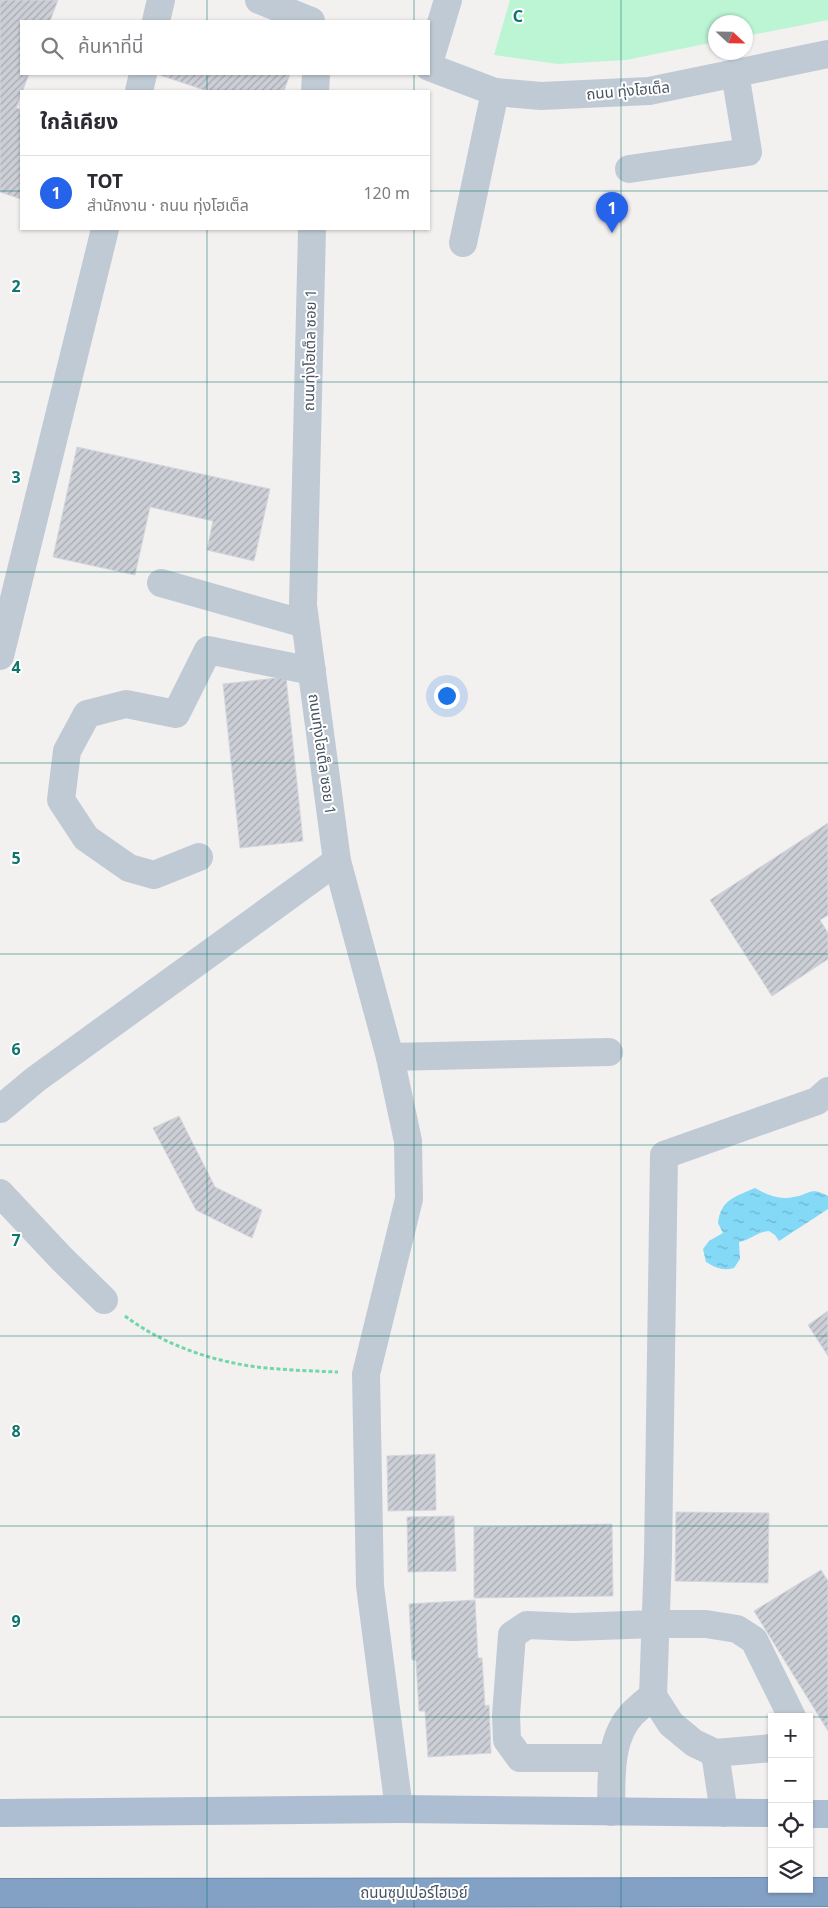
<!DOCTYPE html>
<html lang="th">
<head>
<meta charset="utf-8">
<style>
	body { margin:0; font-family:"Noto Sans","Noto Sans Thai",sans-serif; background:#f7f7f7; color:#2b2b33 }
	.controls { position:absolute; right:15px; bottom:15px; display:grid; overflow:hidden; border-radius:0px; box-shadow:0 1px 4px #0004 }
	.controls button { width:45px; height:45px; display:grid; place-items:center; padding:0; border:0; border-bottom:1px solid #e1e1e2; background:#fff; color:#2b2b33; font:25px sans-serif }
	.compass { position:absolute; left:708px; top:15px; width:45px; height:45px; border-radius:50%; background:#fff; box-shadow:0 1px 4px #0004; rotate:112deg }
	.you { position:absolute; left:446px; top:695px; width:18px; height:18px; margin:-12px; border:4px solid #fff; border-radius:50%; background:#1a73e8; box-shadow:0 0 0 8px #1a73e833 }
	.badge { display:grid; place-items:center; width:32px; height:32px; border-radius:50%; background:#2563eb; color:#fff; font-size:16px; font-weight:700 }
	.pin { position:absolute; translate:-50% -41px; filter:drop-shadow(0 1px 2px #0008) }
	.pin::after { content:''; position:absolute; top:26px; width:18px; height:15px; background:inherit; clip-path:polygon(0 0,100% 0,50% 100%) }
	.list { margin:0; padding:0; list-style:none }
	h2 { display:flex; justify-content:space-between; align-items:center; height:65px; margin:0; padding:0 20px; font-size:21px }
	h2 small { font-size:16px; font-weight:400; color:#7c7c81 }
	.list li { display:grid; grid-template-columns:32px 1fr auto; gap:15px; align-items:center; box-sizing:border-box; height:75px; padding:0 20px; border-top:1px solid #e1e1e2 }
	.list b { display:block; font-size:19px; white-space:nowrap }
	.list p { margin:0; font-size:16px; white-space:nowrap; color:#7c7c81 }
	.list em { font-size:16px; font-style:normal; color:#7c7c81 }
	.icon { flex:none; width:28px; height:28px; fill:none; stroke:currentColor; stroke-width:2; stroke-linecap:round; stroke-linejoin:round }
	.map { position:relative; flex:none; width:828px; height:1908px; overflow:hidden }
	.search { position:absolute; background:#fff; box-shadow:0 1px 4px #0004; left:20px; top:20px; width:410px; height:55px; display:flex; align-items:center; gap:12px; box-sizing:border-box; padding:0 18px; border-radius:0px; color:#7c7c81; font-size:19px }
	.panel { position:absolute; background:#fff; box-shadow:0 1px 4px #0004; left:20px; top:90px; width:410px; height:140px; border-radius:0px }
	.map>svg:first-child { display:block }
	.green { fill:#bbf5d4 }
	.water { fill:url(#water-ripples) }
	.building { fill:url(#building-hatch); stroke:#d4d6dd }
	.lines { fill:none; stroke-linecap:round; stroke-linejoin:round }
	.highway-casing { stroke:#6e8bb1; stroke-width:30 }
	.path { stroke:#6fd7a8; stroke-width:3; stroke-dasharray:4 2.5; stroke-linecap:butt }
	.minor { stroke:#c0cad4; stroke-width:28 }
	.major { stroke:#adbed2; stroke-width:28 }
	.highway { stroke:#83a0c5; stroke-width:28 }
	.grid { fill:none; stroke:#0f766e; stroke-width:1; stroke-opacity:0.55 }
	.labels { text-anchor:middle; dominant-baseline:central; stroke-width:4; stroke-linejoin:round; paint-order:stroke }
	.street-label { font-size:15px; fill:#465361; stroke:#fff }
	.grid-label { font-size:16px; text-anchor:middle; font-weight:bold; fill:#0f766e; stroke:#fff; stroke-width:4; stroke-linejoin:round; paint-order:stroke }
</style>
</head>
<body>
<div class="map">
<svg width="828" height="1908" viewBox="0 0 828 1908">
	<defs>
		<pattern id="water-ripples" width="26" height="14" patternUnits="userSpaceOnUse" patternTransform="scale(1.25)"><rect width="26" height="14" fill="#83d9f6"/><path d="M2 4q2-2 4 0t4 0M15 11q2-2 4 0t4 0" fill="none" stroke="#6db3cb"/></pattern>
		<pattern id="building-hatch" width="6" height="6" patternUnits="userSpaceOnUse" patternTransform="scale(1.25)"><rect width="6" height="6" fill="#cccfd6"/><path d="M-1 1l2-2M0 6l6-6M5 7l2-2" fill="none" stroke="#a7abb1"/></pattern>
	</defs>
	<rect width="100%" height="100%" fill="#f3f0f0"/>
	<path class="green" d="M 510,0 L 828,0 L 828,20 L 746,36 L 746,22 L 716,22 L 715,42 L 626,60 L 558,64 L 494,55 Z"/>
	<path class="water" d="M 755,1188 C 767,1195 779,1200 794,1197 C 810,1195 809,1186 828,1196 L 828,1209 L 779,1241 L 775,1235 L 769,1231 C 757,1232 751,1240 739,1242 L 740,1259 L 734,1268 C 723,1271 716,1268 706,1262 L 703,1249 L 709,1241 L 723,1233 L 718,1223 C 721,1199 735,1197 755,1188 Z"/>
	<g class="building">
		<path d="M 0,0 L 58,0 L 50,21 L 21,21 L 21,74 L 29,74 L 16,108 L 21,110 L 21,199 L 0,192 Z"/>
		<path d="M 157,74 L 290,74 L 284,91 L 207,91 Z"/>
		<path d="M 77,447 L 270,489 L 254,561 L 207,550 L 213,521 L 150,507 L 135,575 L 53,557 Z"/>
		<path d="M 286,677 L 303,841 L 240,848 L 223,684 Z"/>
		<path d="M 828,823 L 828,915 L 820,920 L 828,933 L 828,959 L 772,996 L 710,900 Z"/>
		<path d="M 179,1116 L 215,1187 L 262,1210 L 252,1238 L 196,1210 L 153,1128 Z"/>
		<path d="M 828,1311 L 828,1356 L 808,1325 Z"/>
		<path d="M 435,1454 L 436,1510 L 388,1511 L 387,1456 Z"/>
		<path d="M 676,1512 L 769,1513 L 768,1583 L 675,1581 Z"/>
		<path d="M 454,1516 L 456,1571 L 408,1572 L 407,1517 Z"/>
		<path d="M 612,1524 L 613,1596 L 474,1598 L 474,1527 Z"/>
		<path d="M 821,1570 L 828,1581 L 828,1731 L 754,1611 Z"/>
		<path d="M 475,1600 L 478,1658 L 482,1658 L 485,1706 L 489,1705 L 491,1753 L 428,1757 L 425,1711 L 419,1711 L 416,1660 L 412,1660 L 409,1604 Z"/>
	</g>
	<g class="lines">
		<g class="highway-casing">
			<path id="highway" d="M 0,1893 L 828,1892"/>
		</g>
		<path class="path" d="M 125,1316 C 162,1344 211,1361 257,1367 C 284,1370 311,1371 338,1372"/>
		<g class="minor">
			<path d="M 259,0 L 311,21"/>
			<path d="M 156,21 L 161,0"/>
			<path d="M 429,63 L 448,0"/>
			<path d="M 429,67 L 495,92 L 541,96 L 649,91 L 828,54"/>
			<path d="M 139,91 L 143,74"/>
			<path d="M 315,91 L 316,74"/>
			<path d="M 629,169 L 748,152 L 735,73"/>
			<path d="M 312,229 L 303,605 L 337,861 L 390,1057 L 408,1141 L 409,1199 L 366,1374 L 370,1586 L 399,1809"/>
			<path d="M 463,243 L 495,92"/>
			<path d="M 161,583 L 305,624"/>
			<path d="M 0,656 L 105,229"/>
			<path d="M 199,857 L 154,875 L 129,868 L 86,838 L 61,800 L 67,751 L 87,714 L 126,704 L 176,714 L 208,650 L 312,671"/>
			<path d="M 390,1057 L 609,1052"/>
			<path d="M 0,1109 L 36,1079 L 337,861"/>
			<path d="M 0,1193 L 62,1259 L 104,1300"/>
			<path d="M 653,1696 L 658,1555 L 664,1155 L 817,1101 L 828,1091"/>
			<path d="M 715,1753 L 724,1813"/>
			<path d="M 613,1758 L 520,1758 L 507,1740 L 506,1715 L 512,1635 L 527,1625 L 573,1627 L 655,1624 L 706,1624 L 737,1629 L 754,1640 L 792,1717"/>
			<path d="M 611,1812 C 612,1779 608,1740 632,1714 C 639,1707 646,1701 653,1696 L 671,1724 L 694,1743 L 715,1753 L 772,1748"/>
		</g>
		<g class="major">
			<path d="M 0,1813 L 399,1809 L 772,1813"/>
			<path d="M 809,1814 L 828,1814"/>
		</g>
		<use href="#highway" class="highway"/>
	</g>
	<path class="grid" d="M 207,0 L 207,21M 414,0 L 414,21M 621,0 L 621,1908M 207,74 L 207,91M 414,74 L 414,91M 0,191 L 21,191M 429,191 L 828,191M 207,229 L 207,1908M 414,229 L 414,1908M 0,382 L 828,382M 0,572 L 828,572M 0,763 L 828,763M 0,954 L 828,954M 0,1145 L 828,1145M 0,1336 L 828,1336M 0,1526 L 828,1526M 0,1717 L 772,1717M 809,1717 L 828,1717"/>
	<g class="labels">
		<g class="street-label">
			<text transform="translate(628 90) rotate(-5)">ถนน ทุ่งโฮเต็ล</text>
			<text transform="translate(309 350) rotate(-89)">ถนนทุ่งโฮเต็ล ซอย 1</text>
			<text transform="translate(323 754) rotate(82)">ถนนทุ่งโฮเต็ล ซอย 1</text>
			<text x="414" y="1892">ถนนซุปเปอร์ไฮเวย์</text>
		</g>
	</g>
	<g class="grid-label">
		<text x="518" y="22">C</text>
		<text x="16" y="292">2</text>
		<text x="16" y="483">3</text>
		<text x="16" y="673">4</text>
		<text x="16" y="864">5</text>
		<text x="16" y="1055">6</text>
		<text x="16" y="1246">7</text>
		<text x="16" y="1437">8</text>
		<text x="16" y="1627">9</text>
	</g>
</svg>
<div class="controls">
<button>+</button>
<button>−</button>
<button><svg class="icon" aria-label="locate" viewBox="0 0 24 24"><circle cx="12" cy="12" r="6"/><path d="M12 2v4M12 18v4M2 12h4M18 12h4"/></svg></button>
<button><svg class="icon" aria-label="layers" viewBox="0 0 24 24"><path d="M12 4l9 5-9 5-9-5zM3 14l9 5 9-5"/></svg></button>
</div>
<svg class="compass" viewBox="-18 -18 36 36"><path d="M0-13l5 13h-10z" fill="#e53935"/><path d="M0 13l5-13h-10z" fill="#7c7c81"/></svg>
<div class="you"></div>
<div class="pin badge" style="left:612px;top:233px">1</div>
<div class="search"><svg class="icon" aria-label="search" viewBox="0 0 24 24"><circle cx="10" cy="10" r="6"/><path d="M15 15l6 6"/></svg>ค้นหาที่นี่</div>
<section class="panel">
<h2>ใกล้เคียง<small></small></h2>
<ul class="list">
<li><span class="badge">1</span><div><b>TOT</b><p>สำนักงาน · ถนน ทุ่งโฮเต็ล</p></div><em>120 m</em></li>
</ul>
</section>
</div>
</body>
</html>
